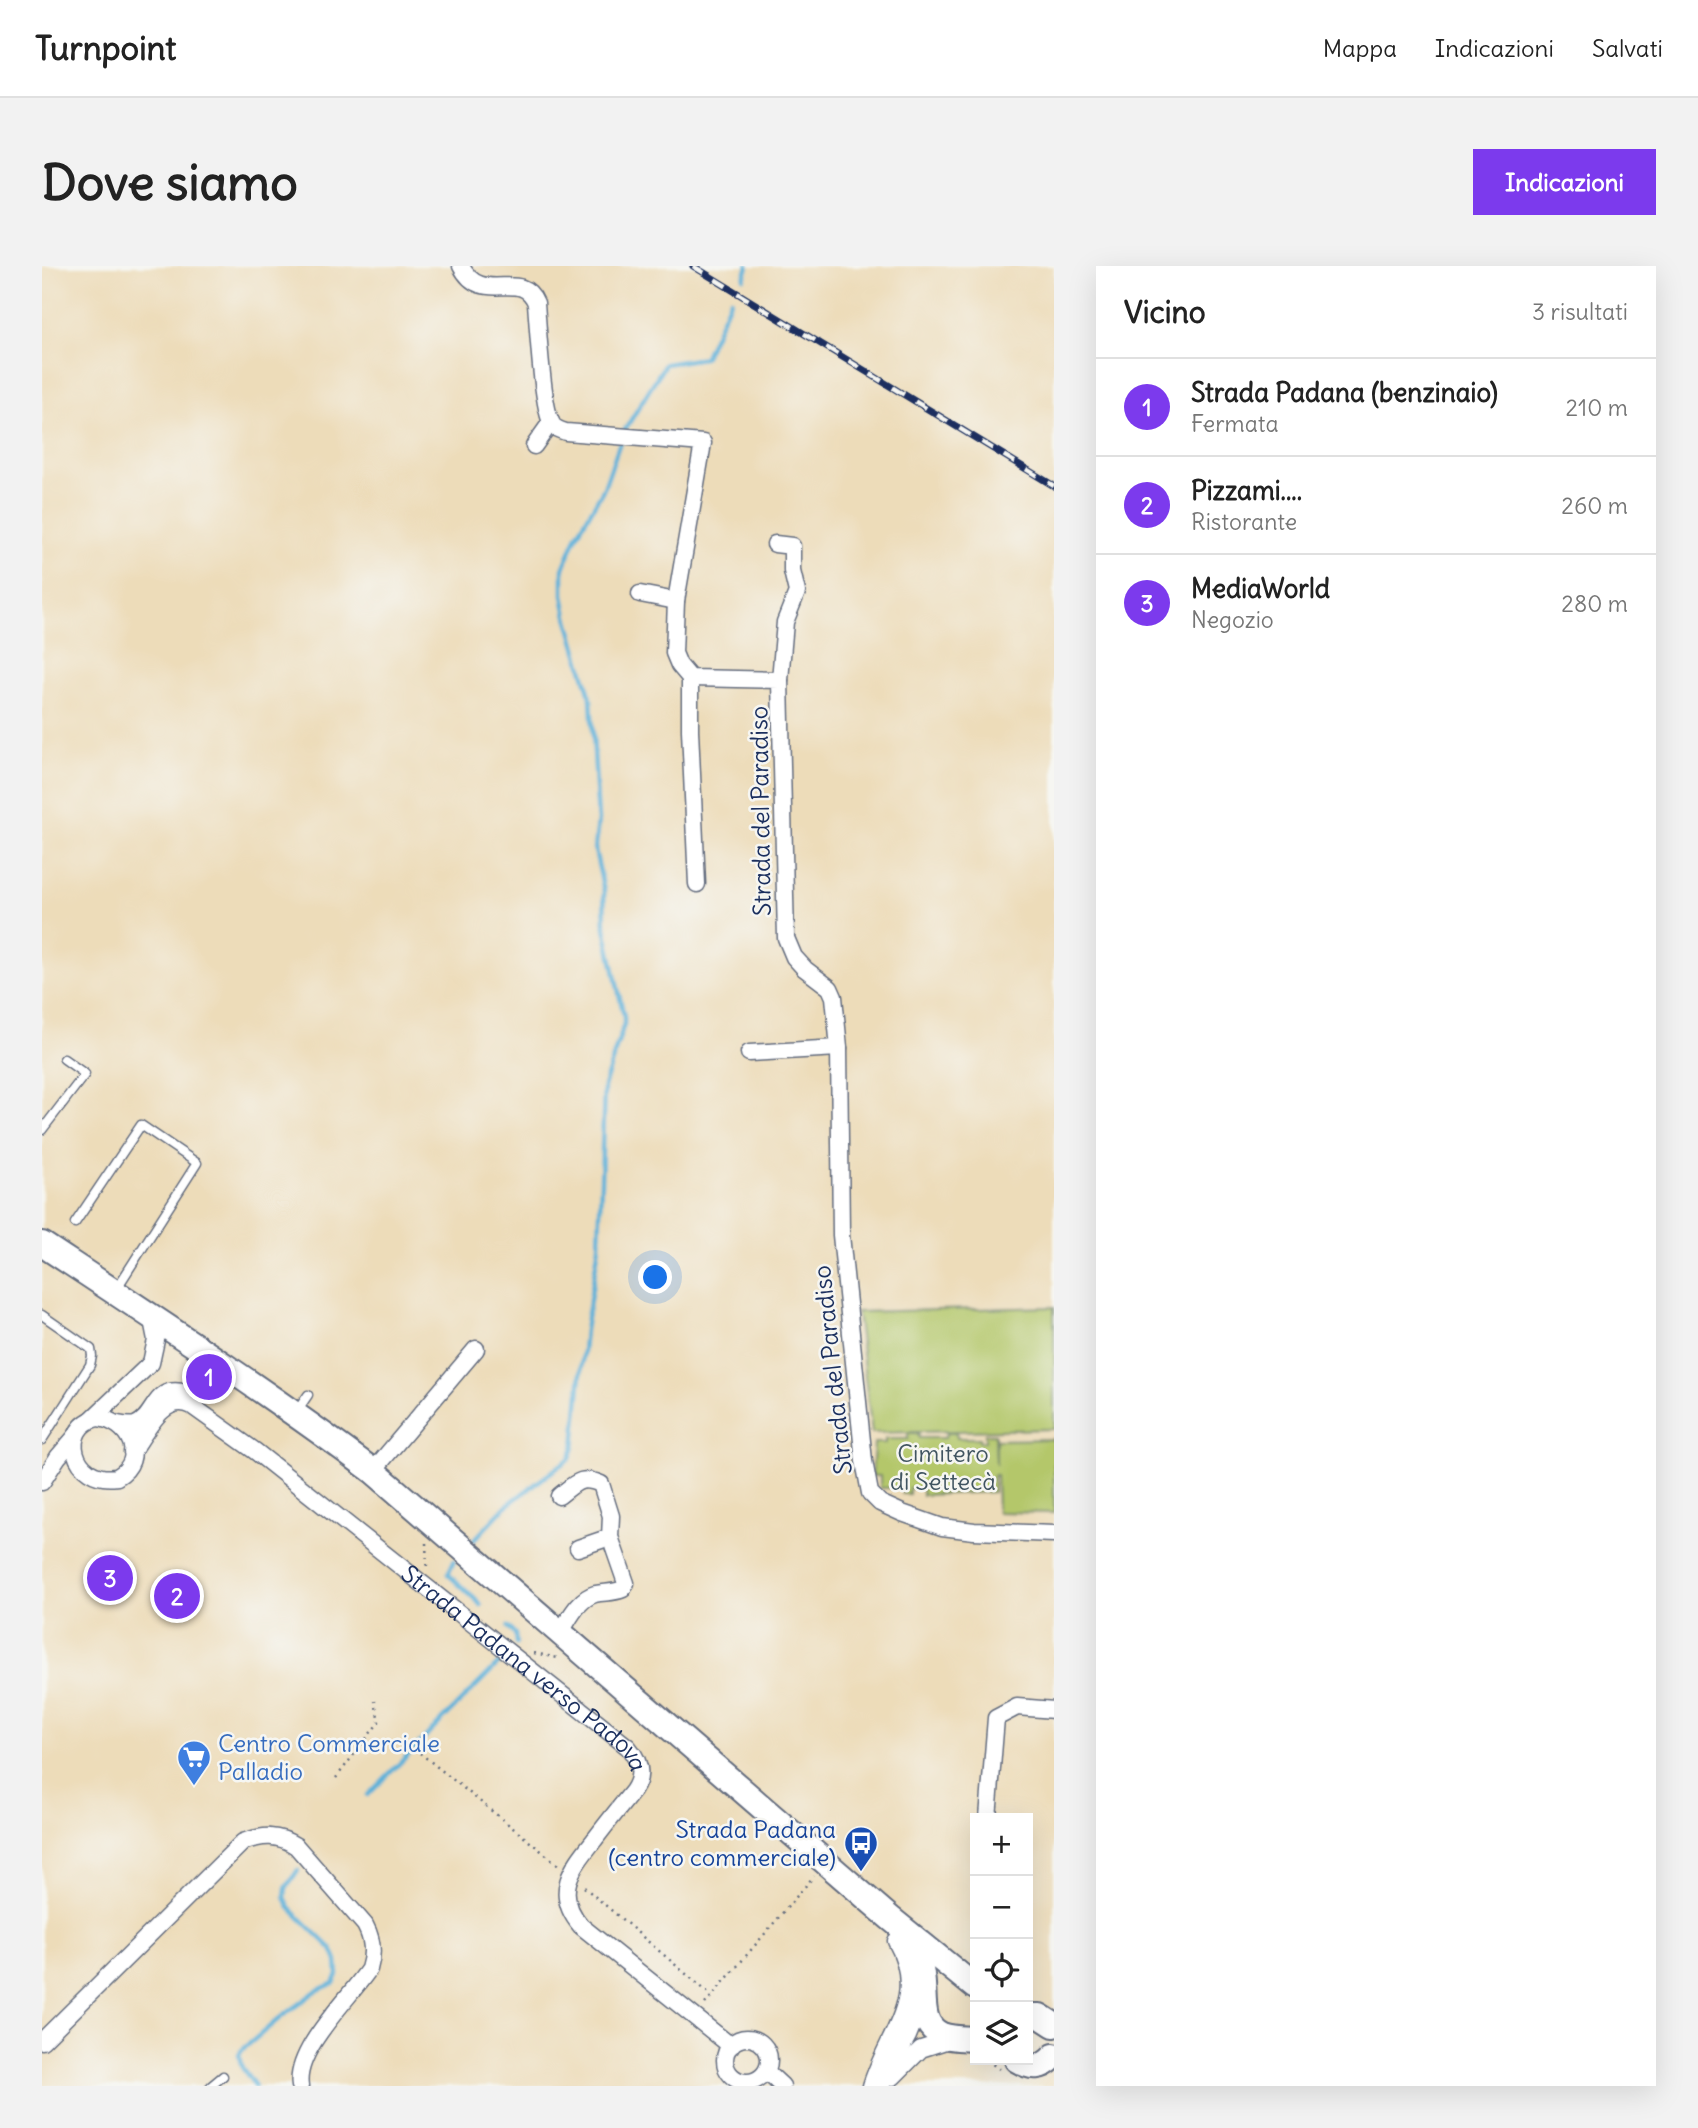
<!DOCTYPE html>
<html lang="it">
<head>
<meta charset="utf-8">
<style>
	body { margin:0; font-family:Delius,sans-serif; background:#f2f2f2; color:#222 }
	.controls { position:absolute; right:21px; bottom:21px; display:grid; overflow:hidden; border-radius:0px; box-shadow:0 7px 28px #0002 }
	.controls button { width:63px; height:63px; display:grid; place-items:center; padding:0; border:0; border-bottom:2px solid #e0e0e0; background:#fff; color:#222; font:35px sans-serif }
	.you { position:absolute; left:614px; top:1012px; width:24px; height:24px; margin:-18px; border:5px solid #fff; border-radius:50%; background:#1a73e8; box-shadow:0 0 0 10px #1a73e833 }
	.badge { display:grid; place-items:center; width:46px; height:46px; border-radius:50%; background:#7c3aed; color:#fff; font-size:23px; font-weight:700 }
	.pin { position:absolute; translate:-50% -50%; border:4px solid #fff; box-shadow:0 2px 7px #0006 }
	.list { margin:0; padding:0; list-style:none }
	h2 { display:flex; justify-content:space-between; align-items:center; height:91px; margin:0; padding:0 28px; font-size:30px }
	h2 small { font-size:23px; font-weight:400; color:#767676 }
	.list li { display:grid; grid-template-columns:46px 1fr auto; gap:21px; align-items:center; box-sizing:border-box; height:98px; padding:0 28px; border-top:2px solid #e0e0e0 }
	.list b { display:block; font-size:26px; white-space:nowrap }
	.list p { margin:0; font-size:23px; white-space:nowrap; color:#767676 }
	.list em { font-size:23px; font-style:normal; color:#767676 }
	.icon { flex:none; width:38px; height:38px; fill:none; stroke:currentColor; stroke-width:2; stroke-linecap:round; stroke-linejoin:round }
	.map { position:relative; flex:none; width:1012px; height:1820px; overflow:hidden; border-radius:0px }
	header { display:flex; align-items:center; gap:42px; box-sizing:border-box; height:98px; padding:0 35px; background:#fff; border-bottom:2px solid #e0e0e0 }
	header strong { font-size:33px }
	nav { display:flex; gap:38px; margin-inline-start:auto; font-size:24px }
	.intro { display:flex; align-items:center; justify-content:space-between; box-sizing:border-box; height:168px; padding:0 42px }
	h1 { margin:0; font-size:49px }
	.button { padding:18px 32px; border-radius:0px; background:#7c3aed; color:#fff; font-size:24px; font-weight:700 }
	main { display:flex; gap:42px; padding:0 42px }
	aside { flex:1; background:#fff; border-radius:0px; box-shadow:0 7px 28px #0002 }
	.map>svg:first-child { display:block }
	.green { fill:#b4c76a; stroke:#687b64; stroke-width:2 }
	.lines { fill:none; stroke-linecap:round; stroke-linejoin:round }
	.stream { stroke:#5db1d9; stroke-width:4.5 }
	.lane-casing { stroke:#646c7e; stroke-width:11 }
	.street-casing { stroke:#646c7e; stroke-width:19 }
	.primary-casing { stroke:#646c7e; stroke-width:28 }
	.path { stroke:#646c7e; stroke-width:2.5; stroke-dasharray:2 5; stroke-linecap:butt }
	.lane { stroke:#fff; stroke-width:8 }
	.street { stroke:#fff; stroke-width:16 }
	.primary { stroke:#fff; stroke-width:24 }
	.rail-casing { stroke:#1b2f5e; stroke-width:7 }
	.rail { stroke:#f6f6f2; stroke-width:4.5; stroke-dasharray:13; stroke-linecap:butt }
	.labels { text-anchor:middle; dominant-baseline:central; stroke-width:5; stroke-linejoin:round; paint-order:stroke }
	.street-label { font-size:24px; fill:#1b2f5e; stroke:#f6f6f2 }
	.park-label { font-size:24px; fill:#415561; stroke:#f6f6f2 }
	.shop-label { font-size:24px; fill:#366cbe; stroke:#f6f6f2; text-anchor:start }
	.transit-label { font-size:24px; fill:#164399; stroke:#f6f6f2; text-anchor:end }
</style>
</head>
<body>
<header>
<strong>Turnpoint</strong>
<nav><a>Mappa</a><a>Indicazioni</a><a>Salvati</a></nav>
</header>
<div class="intro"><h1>Dove siamo</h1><a class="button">Indicazioni</a></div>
<main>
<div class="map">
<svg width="1012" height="1820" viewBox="0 0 1012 1820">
	<rect width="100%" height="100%" fill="#f6f6f2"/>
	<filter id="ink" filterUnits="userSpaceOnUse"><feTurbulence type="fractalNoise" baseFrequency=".0143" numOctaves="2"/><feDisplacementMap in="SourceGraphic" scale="14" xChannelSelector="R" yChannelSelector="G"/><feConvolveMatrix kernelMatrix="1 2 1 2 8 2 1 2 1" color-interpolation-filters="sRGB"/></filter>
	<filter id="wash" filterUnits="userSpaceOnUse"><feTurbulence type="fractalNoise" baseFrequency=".00686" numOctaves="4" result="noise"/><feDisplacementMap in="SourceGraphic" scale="28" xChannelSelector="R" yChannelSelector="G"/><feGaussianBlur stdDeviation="1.57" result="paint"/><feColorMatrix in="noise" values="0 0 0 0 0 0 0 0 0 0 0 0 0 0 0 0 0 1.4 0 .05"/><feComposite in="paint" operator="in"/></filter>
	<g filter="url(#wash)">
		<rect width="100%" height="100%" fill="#eddcb9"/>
		<g class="green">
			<path d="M 1012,1041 L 1012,1163 L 830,1167 L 815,1046 Z"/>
			<path d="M 866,1167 L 876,1167 L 877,1172 L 903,1172 L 904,1167 L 914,1167 L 915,1172 L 937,1172 L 938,1176 L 943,1175 L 943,1168 L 953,1168 L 954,1199 L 954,1174 L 1012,1173 L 1012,1247 L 955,1246 L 954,1209 L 951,1210 L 951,1226 L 880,1229 L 880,1222 L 867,1222 L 867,1228 L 860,1228 L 860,1222 L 838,1222 L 838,1210 L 830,1210 L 832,1177 L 843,1177 L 843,1173 L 866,1173 Z"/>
		</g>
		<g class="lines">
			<g class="stream">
				<path d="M 702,12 L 706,0"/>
				<path d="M 581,167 L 623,98 L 661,92 L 663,90 L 689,33"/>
				<path d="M 432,1274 L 464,1240 L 528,1192 L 532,1181 L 543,1064 L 557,980 L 562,820 L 582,758 L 582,751 L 563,662 L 562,625 L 553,584 L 556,554 L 549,433 L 525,350 L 521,329 L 521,303 L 535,269 L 562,222 L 578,176"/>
				<path d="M 412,1295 L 406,1308 L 439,1339"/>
				<path d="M 466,1361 L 473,1368 L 474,1378"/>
				<path d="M 326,1529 L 461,1393"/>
				<path d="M 213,1820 L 199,1800 L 197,1789 L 200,1784 L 239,1751 L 274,1725 L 292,1717 L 296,1709 L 295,1695 L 290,1683 L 248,1642 L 243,1631 L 244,1622 L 256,1604"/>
			</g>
		</g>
	</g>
	<g filter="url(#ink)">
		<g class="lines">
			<g class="lane-casing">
				<g id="lane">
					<path d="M 0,864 L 43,808 L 22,793"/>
					<path d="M 33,957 L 99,859 L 155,897 L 75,1022"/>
					<path d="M 0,1049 L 49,1083 L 50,1090 L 48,1099 L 0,1174"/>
					<path d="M 255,1145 L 266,1129"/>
					<path d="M 169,1820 L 181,1810"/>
				</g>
			</g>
			<g class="street-casing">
				<g id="street">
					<path d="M 419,0 C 440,42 479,0 494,37 C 496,61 500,141 510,158 C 513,163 518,164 524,166 L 661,177 L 634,335 L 632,387 L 637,399 L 648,412 L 738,414 L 744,672 L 752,691 L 763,703 L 788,722 L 792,731 L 797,782 L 799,969 L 822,1195 L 828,1227 L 838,1237 L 860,1247 L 900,1261 L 932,1265 L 1012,1268"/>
					<path d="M 492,180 L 509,156"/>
					<path d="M 733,278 L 750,280 L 750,305 L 755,326 L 743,356 L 738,414"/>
					<path d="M 598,328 L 634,335"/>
					<path d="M 648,412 L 648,464 L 655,618"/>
					<path d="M 707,787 L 797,782"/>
					<path d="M 56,1152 C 87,1155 106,1193 75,1211 C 29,1218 17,1160 56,1152 Z"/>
					<path d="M 49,1154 L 109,1097 L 114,1074 L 109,1049"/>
					<path d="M 76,1158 C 81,1159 88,1160 93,1159 C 114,1152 111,1117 144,1127"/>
					<path id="s1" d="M 90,1186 C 104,1167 122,1125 150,1140 L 213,1185 L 586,1481 C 598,1495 602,1509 591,1525 C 578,1541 565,1557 553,1573 C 530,1602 510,1626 539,1660 L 689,1780"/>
					<path d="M 331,1205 L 434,1083"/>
					<path d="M 0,1216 L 16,1191 L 34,1170"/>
					<path d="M 517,1230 C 534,1217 538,1209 559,1218 L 569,1250 L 568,1271 L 584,1317 L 581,1323 C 572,1327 563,1326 553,1328 C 536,1333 528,1352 519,1365"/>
					<path d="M 536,1282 L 568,1271"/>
					<path d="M 946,1552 L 954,1452 L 975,1441 L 1012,1444"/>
					<circle cx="705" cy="1794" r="22"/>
					<path d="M 0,1775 L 201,1576 C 221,1569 236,1568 254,1580 L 323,1659 C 331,1674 332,1687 327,1703 C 307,1733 252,1784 258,1820"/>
					<path d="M 725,1806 L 740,1820"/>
					<path d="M 851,1811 L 879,1783 L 910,1773"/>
					<path d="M 829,1820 C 845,1767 886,1732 854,1675"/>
					<path d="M 839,1820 L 866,1770 L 880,1735"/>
				</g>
			</g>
			<g class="primary-casing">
				<g id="primary">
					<path d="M 0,978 C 112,1052 224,1125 331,1205 L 848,1652 L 933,1721"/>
					<path d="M 861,1669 C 871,1681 878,1694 880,1709 C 884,1730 876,1759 900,1769 C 911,1773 922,1772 933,1773"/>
					<path d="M 986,1750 L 998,1750 L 1012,1759"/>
					<path d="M 975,1794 C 989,1803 1001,1803 1012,1790"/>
				</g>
			</g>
			<g class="path">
				<path d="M 157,1119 L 178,1122"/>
				<path d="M 384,1277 L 385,1302"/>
				<path d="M 492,1387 L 516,1392"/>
				<path d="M 378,1487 L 518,1600"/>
				<path d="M 294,1512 L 337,1456 L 333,1435"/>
				<path d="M 542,1621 L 670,1730"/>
				<path d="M 663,1738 L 772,1610"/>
				<path d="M 945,1794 L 957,1803"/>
			</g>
			<use href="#lane" class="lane"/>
			<use href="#street" class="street"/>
			<use href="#primary" class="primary"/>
			<g class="rail-casing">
				<path id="rail" d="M 651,0 L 1012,220"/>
			</g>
			<use href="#rail" class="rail"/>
		</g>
	</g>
	<defs>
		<g id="supermarket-pin" transform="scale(1.75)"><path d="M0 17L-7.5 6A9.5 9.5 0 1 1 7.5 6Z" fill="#3f7fe0" stroke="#f6f6f2"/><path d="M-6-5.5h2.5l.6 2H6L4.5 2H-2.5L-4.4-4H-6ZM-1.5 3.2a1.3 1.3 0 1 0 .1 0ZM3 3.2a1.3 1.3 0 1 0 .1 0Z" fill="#fff"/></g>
		<g id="bus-pin" transform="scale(1.75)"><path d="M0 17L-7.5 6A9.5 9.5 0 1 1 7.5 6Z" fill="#1a4fb4" stroke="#f6f6f2"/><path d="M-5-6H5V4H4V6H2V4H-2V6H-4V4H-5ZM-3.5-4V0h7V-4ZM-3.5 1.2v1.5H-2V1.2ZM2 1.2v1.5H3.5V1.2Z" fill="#fff"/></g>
	</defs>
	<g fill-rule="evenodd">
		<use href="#supermarket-pin" x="152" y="1491"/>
		<use href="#bus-pin" x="819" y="1577"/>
	</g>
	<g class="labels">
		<g class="street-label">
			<text transform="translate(718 545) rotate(-91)">Strada del Paradiso</text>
			<text transform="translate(790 1104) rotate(-96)">Strada del Paradiso</text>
			<text stroke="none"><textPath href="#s1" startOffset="508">Strada Padana verso Padova</textPath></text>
		</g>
		<g class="park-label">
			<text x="901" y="1187">Cimitero<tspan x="901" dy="28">di Settecà</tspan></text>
		</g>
		<g class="shop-label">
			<text x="176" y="1477">Centro Commerciale<tspan x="176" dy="28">Palladio</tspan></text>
		</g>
		<g class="transit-label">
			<text x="794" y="1563">Strada Padana<tspan x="794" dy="28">(centro commerciale)</tspan></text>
		</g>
	</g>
</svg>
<div class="controls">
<button>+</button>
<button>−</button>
<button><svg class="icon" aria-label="locate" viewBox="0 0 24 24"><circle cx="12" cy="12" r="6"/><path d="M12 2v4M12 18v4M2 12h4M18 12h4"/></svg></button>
<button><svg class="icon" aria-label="layers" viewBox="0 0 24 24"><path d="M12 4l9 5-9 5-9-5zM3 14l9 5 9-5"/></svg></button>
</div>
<div class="you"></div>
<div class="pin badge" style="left:167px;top:1111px">1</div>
<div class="pin badge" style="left:135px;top:1330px">2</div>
<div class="pin badge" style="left:68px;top:1312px">3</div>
</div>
<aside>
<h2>Vicino<small>3 risultati</small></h2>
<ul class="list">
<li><span class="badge">1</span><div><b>Strada Padana (benzinaio)</b><p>Fermata</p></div><em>210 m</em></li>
<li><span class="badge">2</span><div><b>Pizzami....</b><p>Ristorante</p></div><em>260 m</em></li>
<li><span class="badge">3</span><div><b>MediaWorld</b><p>Negozio</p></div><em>280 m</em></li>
</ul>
</aside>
</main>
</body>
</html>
